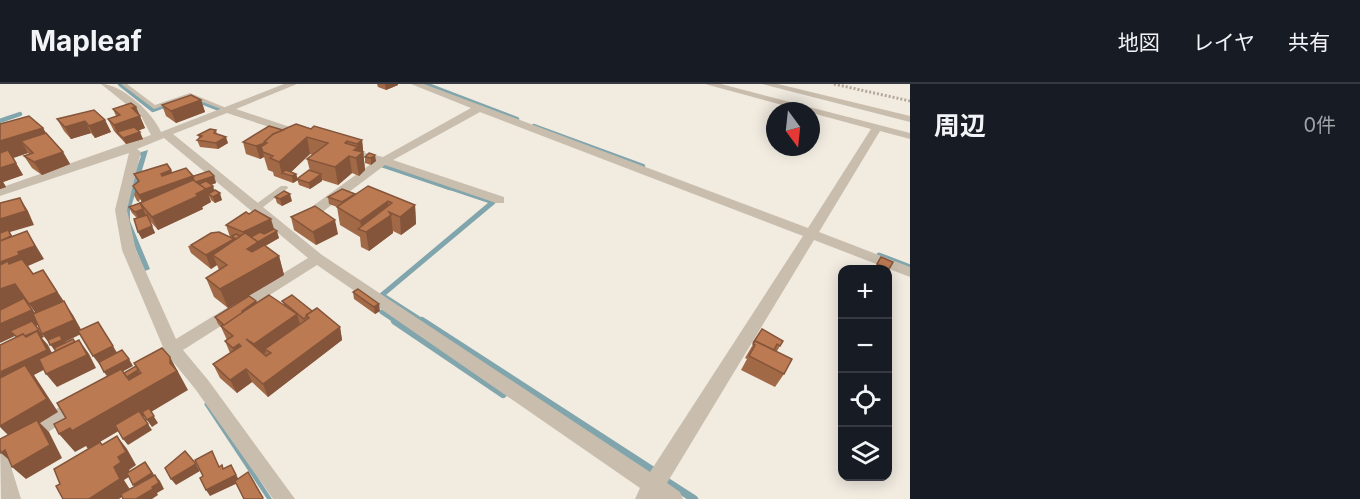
<!DOCTYPE html>
<html lang="ja">
<head>
<meta charset="utf-8">
<style>
	body { margin:0; font-family:Inter,"Noto Sans JP",sans-serif; background:#242831; color:#f1f3f6 }
	.controls { position:absolute; right:18px; bottom:18px; display:grid; overflow:hidden; border-radius:12px; box-shadow:0 3px 15px #0003 }
	.controls button { width:54px; height:54px; display:grid; place-items:center; padding:0; border:0; border-bottom:2px solid #363941; background:#171b24; color:#f1f3f6; font:30px sans-serif }
	.compass { position:absolute; left:766px; top:18px; width:54px; height:54px; border-radius:50%; background:#171b24; box-shadow:0 3px 15px #0003; rotate:165deg }
	.list { margin:0; padding:0; list-style:none }
	h2 { display:flex; justify-content:space-between; align-items:center; height:78px; margin:0; padding:0 24px; font-size:26px }
	h2 small { font-size:20px; font-weight:400; color:#9ea1a6 }
	.icon { flex:none; width:33px; height:33px; fill:none; stroke:currentColor; stroke-width:2; stroke-linecap:round; stroke-linejoin:round }
	.map { position:relative; flex:none; width:910px; height:415px; overflow:hidden }
	header { display:flex; align-items:center; gap:36px; box-sizing:border-box; height:84px; padding:0 30px; background:#171b24; border-bottom:2px solid #363941 }
	header strong { font-size:28px }
	nav { display:flex; gap:33px; margin-inline-start:auto; font-size:21px }
	main { display:flex }
	aside { flex:1; background:#171b24 }
	.map>svg:first-child { display:block }
	.water { fill:#81a5ac }
	.lines { fill:none; stroke-linecap:round; stroke-linejoin:round }
	.stream-far2 { stroke:#81a5ac; stroke-width:4.5 }
	.stream-far1 { stroke:#81a5ac; stroke-width:5 }
	.stream { stroke:#81a5ac; stroke-width:8 }
	.path { stroke:#b4a797; stroke-width:3; stroke-dasharray:2 2; stroke-linecap:butt }
	.service { fill:#c9bdad; fill-rule:evenodd }
	.minor { fill:#c9bdad; fill-rule:evenodd }
	.wall { fill:#a26947 }
	.shaded-wall { fill:#84553a }
	.building { fill:#bc7a53; stroke:#84553a; stroke-width:1.5 }
</style>
</head>
<body>
<header>
<strong>Mapleaf</strong>
<nav><a>地図</a><a>レイヤ</a><a>共有</a></nav>
</header>
<main>
<div class="map">
<svg width="910" height="415" viewBox="0 0 910 415">
	<rect width="100%" height="100%" fill="#f1ebe0"/>
	<g class="water">
		<path d="M 148,66 L 130,127 L 130,137 L 150,185 L 145,187 C 122,133 121,128 141,72 L 138,69 Z"/>
		<path d="M 208,317 L 272,415 L 267,415 L 204,320 Z"/>
	</g>
	<g class="lines">
		<g class="stream-far2">
			<path d="M 120,0 L 153,26 L 164,22"/>
			<path d="M 425,0 L 517,35"/>
			<path d="M 196,16 L 219,25"/>
			<path d="M 0,37 L 20,30"/>
			<path d="M 534,42 L 643,82"/>
			<path d="M 382,81 L 450,104"/>
		</g>
		<g class="stream-far1">
			<path d="M 879,171 L 910,183"/>
			<path d="M 382,228 L 397,238"/>
			<path d="M 424,238 L 382,211 L 493,118 L 445,102"/>
		</g>
		<g class="stream">
			<path d="M 395,237 L 503,310"/>
			<path d="M 422,237 L 652,386"/>
			<path d="M 666,397 L 694,415"/>
		</g>
		<path class="path" d="M 834,0 L 910,17"/>
		<g class="service">
			<path d="M 121,0 L 127,0 L 155,21 L 190,9 L 231,26 L 226,27 L 190,13 L 154,25 Z"/>
			<path d="M 281,102 L 287,102 L 288,104 L 258,127 L 252,127 L 252,123 Z"/>
		</g>
		<g class="minor">
			<path d="M 101,0 C 122,0 153,29 161,48 L 284,0 L 297,0 L 236,25 L 308,49 L 308,53 L 300,53 L 227,29 L 173,50 L 322,171 L 650,388 L 803,152 L 480,28 L 393,76 L 504,113 L 504,119 L 496,119 L 385,81 L 309,138 L 299,138 L 298,135 L 299,132 L 375,77 L 354,70 L 354,66 L 383,73 L 471,24 L 411,0 L 424,0 L 808,144 L 871,45 L 705,0 L 721,0 L 910,49 L 910,55 L 880,47 L 819,148 L 910,183 L 910,193 L 814,156 L 667,399 L 680,408 L 683,415 L 635,415 L 640,404 L 317,181 L 183,266 L 208,296 L 295,415 L 273,415 L 196,306 L 170,274 L 164,276 L 158,275 L 156,270 L 163,263 L 122,166 L 115,126 L 129,69 L 0,112 L 0,104 L 151,51 L 141,32 ZM 164,54 L 308,174 L 176,255 L 136,166 L 127,126 L 141,68 L 137,65 Z"/>
			<path d="M 762,0 L 778,0 L 910,32 L 910,38 Z"/>
			<path d="M 79,312 L 85,315 L 88,320 L 85,325 L 8,373 L 21,415 L 1,415 L 0,357 Z"/>
		</g>
	</g>
	<g class="wall">
		<path d="M 377,0 L 398,0 L 398,1 L 386,6 L 378,3 Z"/>
		<path d="M 201,16 L 205,28 L 176,39 L 166,32 L 162,21 Z"/>
		<path d="M 136,23 L 145,44 L 138,47 L 143,55 L 126,60 L 114,47 L 108,35 L 116,32 L 113,25 Z"/>
		<path d="M 57,35 L 105,36 L 111,48 L 95,54 L 91,49 L 71,55 L 64,47 Z"/>
		<path d="M 0,40 L 43,44 L 46,49 L 63,68 L 70,80 L 42,91 L 32,84 L 24,72 L 29,70 L 28,69 L 13,74 L 23,91 L 3,98 L 6,103 L 0,105 Z"/>
		<path d="M 311,45 L 362,56 L 365,86 L 359,92 L 352,89 L 338,101 L 322,96 L 322,97 L 310,105 L 299,101 L 297,95 L 310,87 L 307,75 L 313,71 L 310,70 L 291,88 L 296,90 L 298,96 L 293,99 L 274,92 L 273,88 L 268,86 L 264,73 L 260,75 L 246,70 L 243,58 L 283,46 Z"/>
		<path d="M 216,46 L 217,50 L 228,59 L 218,65 L 200,63 L 197,56 L 199,54 L 198,51 Z"/>
		<path d="M 369,69 L 376,77 L 371,81 L 365,79 L 365,73 Z"/>
		<path d="M 171,86 L 172,89 L 192,92 L 214,92 L 216,99 L 211,101 L 214,107 L 222,116 L 215,119 L 211,116 L 209,111 L 211,118 L 202,123 L 203,125 L 158,146 L 150,137 L 155,149 L 142,155 L 138,148 L 137,134 L 132,129 L 129,123 L 142,118 L 140,115 L 139,118 L 137,117 L 134,111 L 138,98 L 134,90 Z"/>
		<path d="M 355,110 L 415,121 L 416,140 L 401,151 L 393,147 L 393,149 L 369,167 L 361,163 L 360,153 L 340,141 L 337,123 L 329,120 L 328,113 Z"/>
		<path d="M 275,113 L 292,117 L 282,122 L 277,119 Z"/>
		<path d="M 291,133 L 338,150 L 316,161 L 294,146 Z"/>
		<path d="M 226,141 L 274,145 L 279,154 L 265,162 L 279,172 L 284,191 L 228,224 L 214,213 L 206,194 L 219,186 L 217,181 L 211,185 L 191,169 L 188,162 L 230,153 Z"/>
		<path d="M 881,173 L 893,178 L 888,187 L 888,186 L 873,186 Z"/>
		<path d="M 353,208 L 380,227 L 375,230 L 354,215 Z"/>
		<path d="M 256,217 L 257,219 L 284,221 L 282,217 L 312,227 L 340,243 L 342,256 L 268,313 L 252,298 L 237,309 L 220,294 L 213,280 L 230,269 L 225,257 L 227,256 L 221,243 L 218,240 L 215,233 Z"/>
		<path d="M 762,245 L 783,257 L 777,267 L 784,290 L 775,303 L 741,286 L 747,275 L 745,274 Z"/>
	</g>
	<g class="shaded-wall">
		<path d="M 385,0 L 398,0 L 398,1 L 386,6 Z"/>
		<path d="M 201,16 L 205,28 L 176,39 L 171,27 Z"/>
		<path d="M 136,23 L 145,44 L 121,52 L 117,49 L 114,41 L 132,24 Z"/>
		<path d="M 105,36 L 111,48 L 95,54 L 89,42 Z"/>
		<path d="M 85,37 L 91,49 L 71,55 L 65,43 Z"/>
		<path d="M 43,44 L 53,61 L 21,57 L 28,69 L 13,74 L 23,91 L 3,98 L 6,103 L 0,105 L 0,57 Z"/>
		<path d="M 140,48 L 143,55 L 126,60 L 123,54 Z"/>
		<path d="M 226,53 L 228,59 L 218,65 L 216,59 Z"/>
		<path d="M 307,53 L 310,70 L 288,91 L 282,89 L 283,95 L 279,78 Z"/>
		<path d="M 362,56 L 365,86 L 359,92 L 356,74 L 354,66 L 358,63 L 357,60 Z"/>
		<path d="M 347,57 L 352,89 L 338,101 L 335,83 L 345,59 Z"/>
		<path d="M 264,59 L 267,70 L 263,68 L 264,73 L 260,75 L 256,62 Z"/>
		<path d="M 63,68 L 70,80 L 42,91 L 34,78 Z"/>
		<path d="M 375,71 L 376,77 L 371,81 L 371,74 Z"/>
		<path d="M 171,86 L 176,98 L 193,92 L 197,105 L 145,124 L 137,108 L 161,90 Z"/>
		<path d="M 296,90 L 298,96 L 293,99 L 292,92 Z"/>
		<path d="M 321,90 L 322,97 L 310,105 L 309,99 Z"/>
		<path d="M 214,92 L 216,99 L 204,103 L 196,99 Z"/>
		<path d="M 213,102 L 215,108 L 208,110 L 211,118 L 202,123 L 203,125 L 158,146 L 152,133 Z"/>
		<path d="M 220,109 L 222,116 L 215,119 L 213,113 Z"/>
		<path d="M 290,110 L 292,117 L 282,122 L 280,115 Z"/>
		<path d="M 20,114 L 28,127 L 34,141 L 10,148 L 16,159 L 0,152 L 0,135 Z"/>
		<path d="M 388,117 L 389,128 L 391,131 L 393,149 L 369,167 L 366,148 L 362,146 L 360,137 Z"/>
		<path d="M 415,121 L 416,140 L 401,151 L 400,133 Z"/>
		<path d="M 143,125 L 146,132 L 139,135 L 135,128 Z"/>
		<path d="M 147,131 L 155,149 L 142,155 L 138,148 Z"/>
		<path d="M 271,135 L 275,148 L 247,162 L 243,148 Z"/>
		<path d="M 335,136 L 338,150 L 316,161 L 313,148 Z"/>
		<path d="M 27,147 L 44,175 L 28,182 L 46,209 L 0,195 L 0,178 L 18,168 Z"/>
		<path d="M 277,147 L 279,154 L 260,165 L 264,176 L 247,165 Z"/>
		<path d="M 234,155 L 238,166 L 213,171 L 217,181 L 211,185 L 206,171 Z"/>
		<path d="M 279,172 L 284,191 L 228,224 L 220,205 Z"/>
		<path d="M 43,186 L 73,231 L 83,249 L 65,258 L 67,263 L 56,268 L 42,250 L 43,239 L 29,220 Z"/>
		<path d="M 15,200 L 42,239 L 36,242 L 44,253 L 42,254 L 48,261 L 57,279 L 34,291 L 58,328 L 40,339 L 49,348 L 62,374 L 26,395 L 12,383 L 15,381 L 1,369 L 12,355 L 0,343 L 0,288 L 20,255 L 10,247 L 15,252 L 0,259 L 0,205 Z"/>
		<path d="M 256,217 L 258,224 L 246,233 L 242,227 Z"/>
		<path d="M 379,220 L 380,227 L 375,230 L 374,223 Z"/>
		<path d="M 297,230 L 301,244 L 265,265 L 266,268 L 259,274 L 254,260 Z"/>
		<path d="M 98,238 L 121,275 L 103,285 L 93,272 Z"/>
		<path d="M 340,243 L 342,256 L 268,313 L 263,300 Z"/>
		<path d="M 79,256 L 89,270 L 96,284 L 57,303 L 46,290 Z"/>
		<path d="M 239,260 L 245,273 L 239,277 L 233,264 Z"/>
		<path d="M 170,273 L 188,306 L 151,328 L 158,339 L 152,343 L 147,336 L 151,328 L 88,365 L 86,362 L 75,368 L 59,350 L 170,279 Z"/>
		<path d="M 129,275 L 133,282 L 109,295 L 104,288 Z"/>
		<path d="M 246,285 L 252,298 L 237,309 L 230,296 Z"/>
		<path d="M 138,286 L 143,293 L 111,302 Z"/>
		<path d="M 148,340 L 152,346 L 128,361 L 123,355 Z"/>
		<path d="M 117,352 L 127,365 L 136,381 L 129,386 L 132,391 L 124,396 L 131,407 L 119,415 L 89,415 L 114,383 Z"/>
		<path d="M 145,378 L 157,395 L 139,407 L 133,401 Z"/>
		<path d="M 196,380 L 200,387 L 176,401 L 171,395 Z"/>
		<path d="M 231,381 L 240,398 L 210,412 L 206,406 Z"/>
		<path d="M 155,391 L 160,397 L 164,405 L 157,409 L 158,411 L 152,415 L 136,415 L 152,403 Z"/>
	</g>
	<g class="building">
		<path d="M 191,11 L 201,16 L 171,27 L 162,21 Z"/>
		<path d="M 131,19 L 136,23 L 132,24 L 140,32 L 114,41 L 108,35 L 120,31 L 113,25 Z"/>
		<path d="M 94,26 L 105,36 L 89,42 L 85,37 L 65,43 L 57,35 Z"/>
		<path d="M 29,32 L 43,44 L 0,57 L 0,40 Z"/>
		<path d="M 296,40 L 311,45 L 314,42 L 362,56 L 357,60 L 347,57 L 345,59 L 358,63 L 354,66 L 363,68 L 356,74 L 349,72 L 335,83 L 307,75 L 328,59 L 307,53 L 279,78 L 270,74 L 273,72 L 263,68 L 261,63 L 267,59 L 264,58 L 273,50 Z"/>
		<path d="M 269,42 L 283,46 L 273,50 L 264,58 L 265,59 L 256,62 L 243,58 Z"/>
		<path d="M 134,43 L 140,48 L 123,54 L 117,48 Z"/>
		<path d="M 210,45 L 216,46 L 214,49 L 226,53 L 216,59 L 197,56 L 202,52 L 198,51 Z"/>
		<path d="M 46,49 L 63,68 L 34,78 L 24,72 L 33,69 L 21,57 Z"/>
		<path d="M 8,66 L 16,79 L 0,84 L 0,69 Z"/>
		<path d="M 369,69 L 375,71 L 371,74 L 365,73 Z"/>
		<path d="M 167,80 L 171,86 L 161,90 L 162,92 L 186,84 L 193,92 L 139,111 L 133,102 L 139,97 L 134,90 Z"/>
		<path d="M 286,86 L 296,90 L 292,92 L 282,89 Z"/>
		<path d="M 309,86 L 321,90 L 309,99 L 297,95 Z"/>
		<path d="M 209,87 L 214,92 L 196,98 L 194,97 L 193,92 L 191,93 Z"/>
		<path d="M 193,96 L 206,105 L 196,110 L 198,112 L 152,133 L 140,119 Z"/>
		<path d="M 206,97 L 213,102 L 206,105 L 199,100 Z"/>
		<path d="M 368,102 L 415,121 L 400,133 L 389,128 L 391,131 L 366,148 L 358,145 L 392,119 L 388,117 L 360,137 L 337,123 Z"/>
		<path d="M 342,105 L 355,110 L 342,118 L 328,113 Z"/>
		<path d="M 215,106 L 220,109 L 213,113 L 208,110 Z"/>
		<path d="M 284,107 L 290,110 L 280,115 L 275,113 Z"/>
		<path d="M 20,114 L 26,127 L 0,135 L 0,119 Z"/>
		<path d="M 143,118 L 140,119 L 143,125 L 135,128 L 129,123 Z"/>
		<path d="M 315,122 L 335,136 L 313,148 L 291,133 Z"/>
		<path d="M 255,126 L 271,135 L 243,148 L 226,141 L 246,128 L 249,130 Z"/>
		<path d="M 147,131 L 152,142 L 138,148 L 134,135 Z"/>
		<path d="M 274,145 L 277,147 L 258,158 L 251,153 L 260,148 L 264,150 Z"/>
		<path d="M 8,146 L 11,152 L 0,157 L 0,149 Z"/>
		<path d="M 27,147 L 35,162 L 18,168 L 19,171 L 0,178 L 0,157 Z"/>
		<path d="M 219,148 L 234,155 L 206,171 L 191,161 L 211,149 Z"/>
		<path d="M 245,149 L 258,158 L 247,165 L 252,168 L 264,161 L 279,172 L 220,205 L 206,194 L 227,181 L 213,171 Z"/>
		<path d="M 236,150 L 240,152 L 236,155 L 232,152 Z"/>
		<path d="M 881,173 L 893,178 L 889,185 L 877,180 Z"/>
		<path d="M 22,175 L 33,190 L 43,186 L 57,208 L 29,220 L 15,200 L 0,205 L 0,181 L 8,177 L 9,180 Z"/>
		<path d="M 358,205 L 379,220 L 374,223 L 353,208 Z"/>
		<path d="M 269,211 L 297,230 L 254,260 L 246,255 L 266,272 L 271,269 L 265,265 L 309,234 L 306,231 L 317,224 L 340,243 L 263,300 L 246,285 L 230,296 L 213,280 L 241,262 L 239,260 L 233,264 L 225,257 L 233,252 L 221,242 Z"/>
		<path d="M 292,211 L 312,227 L 306,231 L 307,232 L 304,235 L 282,217 Z"/>
		<path d="M 249,212 L 256,217 L 242,227 L 243,228 L 224,241 L 215,233 Z"/>
		<path d="M 24,214 L 32,226 L 0,240 L 0,226 Z"/>
		<path d="M 64,217 L 74,236 L 42,250 L 33,230 Z"/>
		<path d="M 32,237 L 39,246 L 25,252 L 23,250 L 17,253 L 10,247 Z"/>
		<path d="M 98,238 L 113,262 L 93,272 L 78,247 Z"/>
		<path d="M 762,245 L 783,257 L 780,262 L 777,260 L 774,266 L 755,257 L 753,259 Z"/>
		<path d="M 37,247 L 47,266 L 0,288 L 0,261 L 23,250 L 26,253 Z"/>
		<path d="M 60,251 L 62,256 L 50,261 L 48,256 Z"/>
		<path d="M 73,255 L 75,258 L 56,267 L 54,264 Z"/>
		<path d="M 79,256 L 87,271 L 46,290 L 39,275 Z"/>
		<path d="M 755,257 L 792,275 L 784,290 L 749,272 L 755,261 L 753,260 Z"/>
		<path d="M 162,264 L 170,273 L 170,279 L 177,287 L 72,347 L 70,344 L 59,350 L 54,340 L 66,334 L 57,319 L 121,285 L 129,296 L 141,289 L 134,279 Z"/>
		<path d="M 122,266 L 129,275 L 104,288 L 99,278 Z"/>
		<path d="M 25,281 L 47,315 L 0,342 L 0,294 Z"/>
		<path d="M 136,282 L 138,286 L 127,293 L 124,289 Z"/>
		<path d="M 149,324 L 154,332 L 147,336 L 142,328 Z"/>
		<path d="M 139,327 L 148,340 L 123,355 L 115,341 Z"/>
		<path d="M 37,336 L 50,361 L 12,383 L 5,366 L 1,369 L 0,365 L 0,355 Z"/>
		<path d="M 117,352 L 126,368 L 118,373 L 121,378 L 114,383 L 120,395 L 89,415 L 63,415 L 56,402 L 60,400 L 54,385 L 100,358 L 102,361 Z"/>
		<path d="M 185,367 L 196,380 L 171,395 L 165,384 Z"/>
		<path d="M 212,367 L 219,383 L 222,381 L 223,385 L 231,381 L 236,391 L 206,406 L 200,394 L 203,392 L 195,376 Z"/>
		<path d="M 145,378 L 152,389 L 133,401 L 127,389 Z"/>
		<path d="M 248,388 L 263,414 L 262,415 L 244,415 L 235,397 Z"/>
		<path d="M 155,391 L 159,399 L 152,403 L 153,405 L 136,415 L 123,415 L 121,410 Z"/>
	</g>
</svg>
<div class="controls">
<button>+</button>
<button>−</button>
<button><svg class="icon" aria-label="locate" viewBox="0 0 24 24"><circle cx="12" cy="12" r="6"/><path d="M12 2v4M12 18v4M2 12h4M18 12h4"/></svg></button>
<button><svg class="icon" aria-label="layers" viewBox="0 0 24 24"><path d="M12 4l9 5-9 5-9-5zM3 14l9 5 9-5"/></svg></button>
</div>
<svg class="compass" viewBox="-18 -18 36 36"><path d="M0-13l5 13h-10z" fill="#e53935"/><path d="M0 13l5-13h-10z" fill="#9ea1a6"/></svg>
</div>
<aside>
<h2>周辺<small>0件</small></h2>
<ul class="list">
</ul>
</aside>
</main>
</body>
</html>
